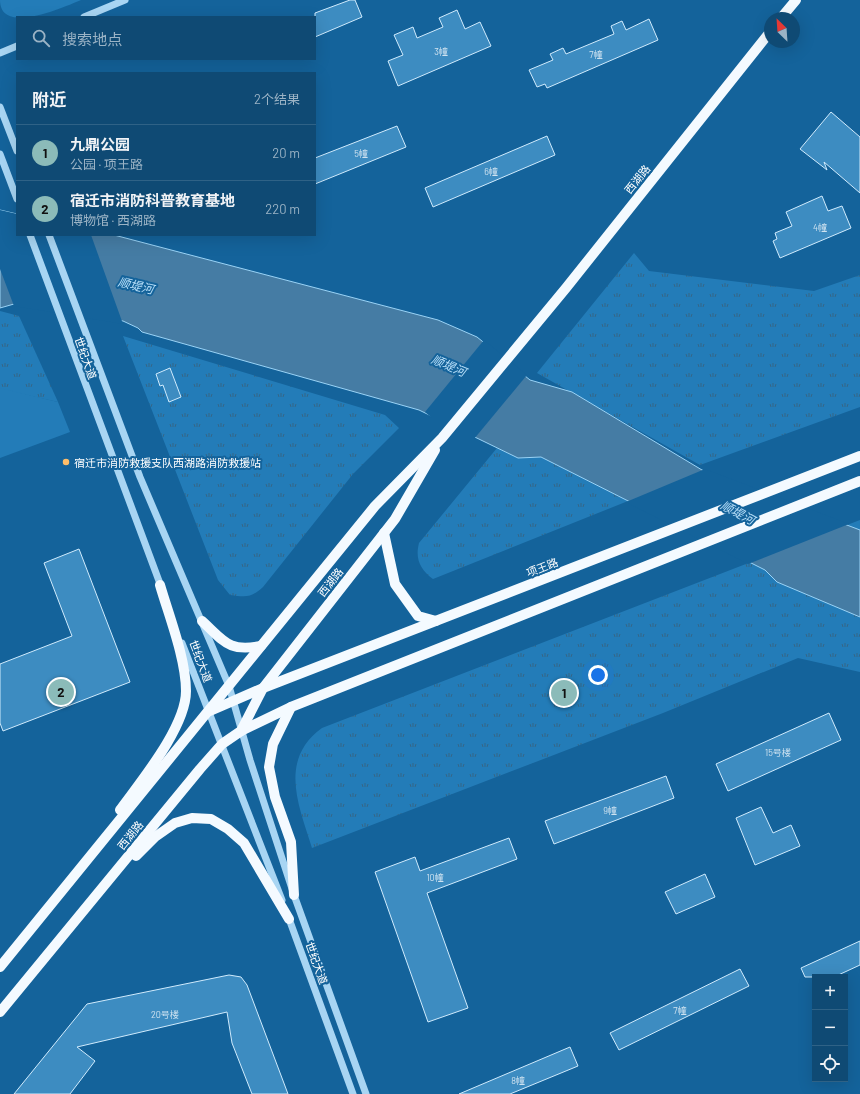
<!DOCTYPE html>
<html lang="zh">
<head>
<meta charset="utf-8">
<style>
	body { margin:0; font-family:Barlow,"Noto Sans SC",sans-serif; background:#185179; color:#f1f3f6 }
	.controls { position:absolute; right:12px; bottom:12px; display:grid; overflow:hidden; border-radius:0px; box-shadow:0 4px 16px #0002 }
	.controls button { width:36px; height:36px; display:grid; place-items:center; padding:0; border:0; border-bottom:1px solid #2f6286; background:#0f4a74; color:#f1f3f6; font:20px sans-serif }
	.compass { position:absolute; left:764px; top:12px; width:36px; height:36px; border-radius:50%; background:#0f4a74; box-shadow:0 4px 16px #0002; rotate:335deg }
	.you { position:absolute; left:598px; top:675px; width:14px; height:14px; margin:-10px; border:3px solid #fff; border-radius:50%; background:#1a73e8; box-shadow:0 0 0 6px #1a73e833 }
	.badge { display:grid; place-items:center; width:26px; height:26px; border-radius:50%; background:#8bbbb9; color:#111; font-size:13px; font-weight:700 }
	.pin { position:absolute; translate:-50% -50%; border:2px solid #fff; box-shadow:0 1px 4px #0006 }
	.list { margin:0; padding:0; list-style:none }
	h2 { display:flex; justify-content:space-between; align-items:center; height:52px; margin:0; padding:0 16px; font-size:17px }
	h2 small { font-size:13px; font-weight:400; color:#9bb3c5 }
	.list li { display:grid; grid-template-columns:26px 1fr auto; gap:12px; align-items:center; box-sizing:border-box; height:56px; padding:0 16px; border-top:1px solid #2f6286 }
	.list b { display:block; font-size:15px; white-space:nowrap }
	.list p { margin:0; font-size:13px; white-space:nowrap; color:#9bb3c5 }
	.list em { font-size:13px; font-style:normal; color:#9bb3c5 }
	.icon { flex:none; width:22px; height:22px; fill:none; stroke:currentColor; stroke-width:2; stroke-linecap:round; stroke-linejoin:round }
	.map { position:relative; flex:none; width:860px; height:1094px; overflow:hidden }
	.search { position:absolute; background:#0f4a74; box-shadow:0 4px 16px #0002; left:16px; top:16px; width:300px; height:44px; display:flex; align-items:center; gap:10px; box-sizing:border-box; padding:0 14px; border-radius:0px; color:#9bb3c5; font-size:15px }
	.panel { position:absolute; background:#0f4a74; box-shadow:0 4px 16px #0002; left:16px; top:72px; width:300px; height:164px; border-radius:0px }
	.map>svg:first-child { display:block }
	.park { fill:url(#park-tufts) }
	.garden { fill:#237cb8 }
	.water { fill:#457ca4; stroke:#9ad3f6 }
	.pier { fill:#14639b }
	.building { fill:#3d8cc1; stroke:#d0ebfd }
	.lines { fill:none; stroke-linecap:round; stroke-linejoin:round }
	.minor { stroke:#a8d5f3; stroke-width:7 }
	.major { stroke:#f4faff; stroke-width:10 }
	.poi-dot { fill:#ffbe6a; stroke:#14639b; stroke-width:1.5 }
	.labels { text-anchor:middle; dominant-baseline:central; stroke-width:4; stroke-linejoin:round; paint-order:stroke }
	.number-label { font-size:9px; fill:#cee2f0 }
	.street-label { font-size:11px; fill:#fff; stroke:#14639b }
	.poi-label { font-size:11px; fill:#fff; stroke:#14639b; text-anchor:start }
	.water-label { font-size:12px; font-style:italic; fill:#b9e0fa; stroke:#14639b }
</style>
</head>
<body>
<div class="map">
<svg width="860" height="1094" viewBox="0 0 860 1094">
	<defs>
		<pattern id="park-tufts" width="24" height="20" patternUnits="userSpaceOnUse"><rect width="24" height="20" fill="#237cb8"/><path d="M3 7l-1-3M5 7V3M7 7l1-3M15 17l-1-3M17 17v-4M19 17l1-3" fill="none" stroke="#356687"/></pattern>
	</defs>
	<rect width="100%" height="100%" fill="#14639b"/>
	<g class="park">
		<path d="M 634,253 L 649,271 L 814,291 L 860,275 L 860,407 L 700,465 L 537,373 Z"/>
		<path d="M 0,311 L 19,316 L 58,402 L 0,389 Z"/>
		<path d="M 123,336 L 385,415 L 399,428 L 353,474 L 263,587 C 251,598 246,597 230,595 L 218,580 Z"/>
		<path d="M 497,448 L 518,458 L 541,457 L 628,501 L 433,579 C 420,569 415,559 419,543 Z"/>
		<path d="M 860,520 L 860,672 L 798,658 L 663,713 L 312,848 C 299,806 278,760 322,728 Z"/>
	</g>
	<g class="garden">
		<path d="M 0,0 L 81,0 C 64,7 0,36 0,0 Z"/>
		<path d="M 0,388 L 58,402 L 70,432 L 0,458 Z"/>
	</g>
	<path class="water" d="M 0,210 L 17,214 L 17,235 L 114,235 L 438,320 L 477,337 L 530,380 L 572,392 L 702,470 L 860,530 L 860,617 L 777,582 L 765,570 L 541,457 L 518,458 L 419,410 L 142,332 L 138,328 L 123,321 L 14,304 L 0,308 Z"/>
	<g class="pier">
		<path d="M 0,210 L 17,214 L 17,235 L 91,235 L 123,324 L 14,306 L 0,269 Z"/>
		<path d="M 484,340 L 527,375 L 474,439 L 432,418 L 425,412 Z"/>
		<path d="M 705,469 L 849,524 L 748,564 L 626,502 Z"/>
	</g>
	<g class="building">
		<path d="M 350,0 L 355,0 L 362,17 L 315,37 L 315,13 Z"/>
		<path d="M 457,10 L 465,29 L 480,22 L 491,46 L 398,86 L 388,61 L 403,55 L 394,35 L 413,27 L 417,38 L 443,27 L 439,18 Z"/>
		<path d="M 649,19 L 658,40 L 547,88 L 545,84 L 537,87 L 529,70 L 553,60 L 550,54 L 563,48 L 566,54 L 614,34 L 611,26 L 622,21 L 626,30 Z"/>
		<path d="M 831,112 L 860,137 L 860,193 L 824,162 L 827,170 L 800,149 Z"/>
		<path d="M 397,126 L 406,147 L 315,184 L 315,158 Z"/>
		<path d="M 547,136 L 555,155 L 433,207 L 425,188 Z"/>
		<path d="M 822,196 L 828,211 L 842,206 L 851,228 L 780,258 L 773,241 L 777,239 L 775,233 L 792,226 L 786,212 Z"/>
		<path d="M 170,368 L 181,397 L 169,402 L 163,385 L 160,386 L 156,374 Z"/>
		<path d="M 79,549 L 130,682 L 3,731 L 0,723 L 0,664 L 72,636 L 44,563 Z"/>
		<path d="M 829,713 L 841,740 L 728,791 L 716,764 Z"/>
		<path d="M 666,776 L 674,798 L 554,844 L 545,821 Z"/>
		<path d="M 761,807 L 773,833 L 791,825 L 800,846 L 755,865 L 736,818 Z"/>
		<path d="M 509,838 L 517,859 L 427,893 L 468,1008 L 428,1022 L 375,872 L 415,857 L 420,871 Z"/>
		<path d="M 705,874 L 715,897 L 676,914 L 665,892 Z"/>
		<path d="M 860,941 L 860,965 L 834,977 L 805,977 L 801,968 Z"/>
		<path d="M 740,969 L 749,986 L 619,1050 L 610,1033 Z"/>
		<path d="M 229,975 L 241,977 L 247,985 L 288,1094 L 252,1094 L 232,1043 L 227,1012 L 77,1047 L 95,1061 L 70,1094 L 14,1094 L 87,1004 Z"/>
		<path d="M 570,1047 L 578,1066 L 510,1094 L 459,1094 Z"/>
	</g>
	<g class="lines">
		<g class="minor">
			<path d="M 84,17 L 125,0"/>
			<path d="M 0,53 L 17,46"/>
			<path d="M 0,107 L 17,151"/>
			<path d="M 0,154 L 17,199"/>
			<path d="M 30,235 L 162,589"/>
			<path d="M 49,235 L 140,477 L 229,686 L 250,760 L 294,895 L 366,1094"/>
			<path d="M 182,643 L 282,900"/>
			<path d="M 288,916 L 353,1094"/>
		</g>
		<g class="major">
			<path d="M 781,18 L 796,0"/>
			<path d="M 384,533 L 395,584 L 418,616 L 436,621"/>
			<path d="M 202,621 C 225,642 228,652 261,646"/>
			<path d="M 291,707 L 273,744 L 269,767 L 275,797 L 291,842 L 294,895"/>
			<path d="M 210,711 L 263,688 L 860,456"/>
			<path d="M 241,731 L 291,707 L 860,481"/>
			<path d="M 120,810 C 141,781 186,727 186,691 C 186,659 169,616 160,585"/>
			<path d="M 136,856 L 155,837 L 175,823 L 192,818 L 211,819 L 228,829 L 244,843 L 289,919"/>
			<path d="M 0,967 L 375,506 L 442,438 L 566,288 L 770,32"/>
			<path d="M 0,1012 L 200,769 L 222,744 L 241,731 L 263,688 L 395,519 L 435,450"/>
		</g>
	</g>
	<circle class="poi-dot" cx="66" cy="462" r="4"/>
	<g class="labels">
		<g class="number-label">
			<text x="441" y="51">3幢</text>
			<text x="596" y="54">7幢</text>
			<text x="361" y="153">5幢</text>
			<text x="491" y="171">6幢</text>
			<text x="820" y="227">4幢</text>
			<text x="778" y="752">15号楼</text>
			<text x="610" y="810">9幢</text>
			<text x="435" y="877">10幢</text>
			<text x="680" y="1010">7幢</text>
			<text x="165" y="1014">20号楼</text>
			<text x="518" y="1080">8幢</text>
		</g>
		<g class="street-label">
			<text transform="translate(637 179) rotate(-51)">西湖路</text>
			<text transform="translate(86 358) rotate(70)">世纪大道</text>
			<text transform="translate(542 567) rotate(-21)">项王路</text>
			<text transform="translate(330 582) rotate(-52)">西湖路</text>
			<text transform="translate(201 661) rotate(69)">世纪大道</text>
			<text transform="translate(130 835) rotate(-51)">西湖路</text>
			<text transform="translate(317 963) rotate(70)">世纪大道</text>
		</g>
		<g class="poi-label">
			<text x="74" y="462">宿迁市消防救援支队西湖路消防救援站</text>
		</g>
		<g class="water-label">
			<text transform="translate(136 285) rotate(13)">顺堤河</text>
			<text transform="translate(449 365) rotate(23)">顺堤河</text>
			<text transform="translate(738 512) rotate(28)">顺堤河</text>
		</g>
	</g>
</svg>
<div class="controls">
<button>+</button>
<button>−</button>
<button><svg class="icon" aria-label="locate" viewBox="0 0 24 24"><circle cx="12" cy="12" r="6"/><path d="M12 2v4M12 18v4M2 12h4M18 12h4"/></svg></button>
</div>
<svg class="compass" viewBox="-18 -18 36 36"><path d="M0-13l5 13h-10z" fill="#e53935"/><path d="M0 13l5-13h-10z" fill="#9bb3c5"/></svg>
<div class="you"></div>
<div class="pin badge" style="left:564px;top:693px">1</div>
<div class="pin badge" style="left:61px;top:692px">2</div>
<div class="search"><svg class="icon" aria-label="search" viewBox="0 0 24 24"><circle cx="10" cy="10" r="6"/><path d="M15 15l6 6"/></svg>搜索地点</div>
<section class="panel">
<h2>附近<small>2个结果</small></h2>
<ul class="list">
<li><span class="badge">1</span><div><b>九鼎公园</b><p>公园 · 项王路</p></div><em>20 m</em></li>
<li><span class="badge">2</span><div><b>宿迁市消防科普教育基地</b><p>博物馆 · 西湖路</p></div><em>220 m</em></li>
</ul>
</section>
</div>
</body>
</html>
